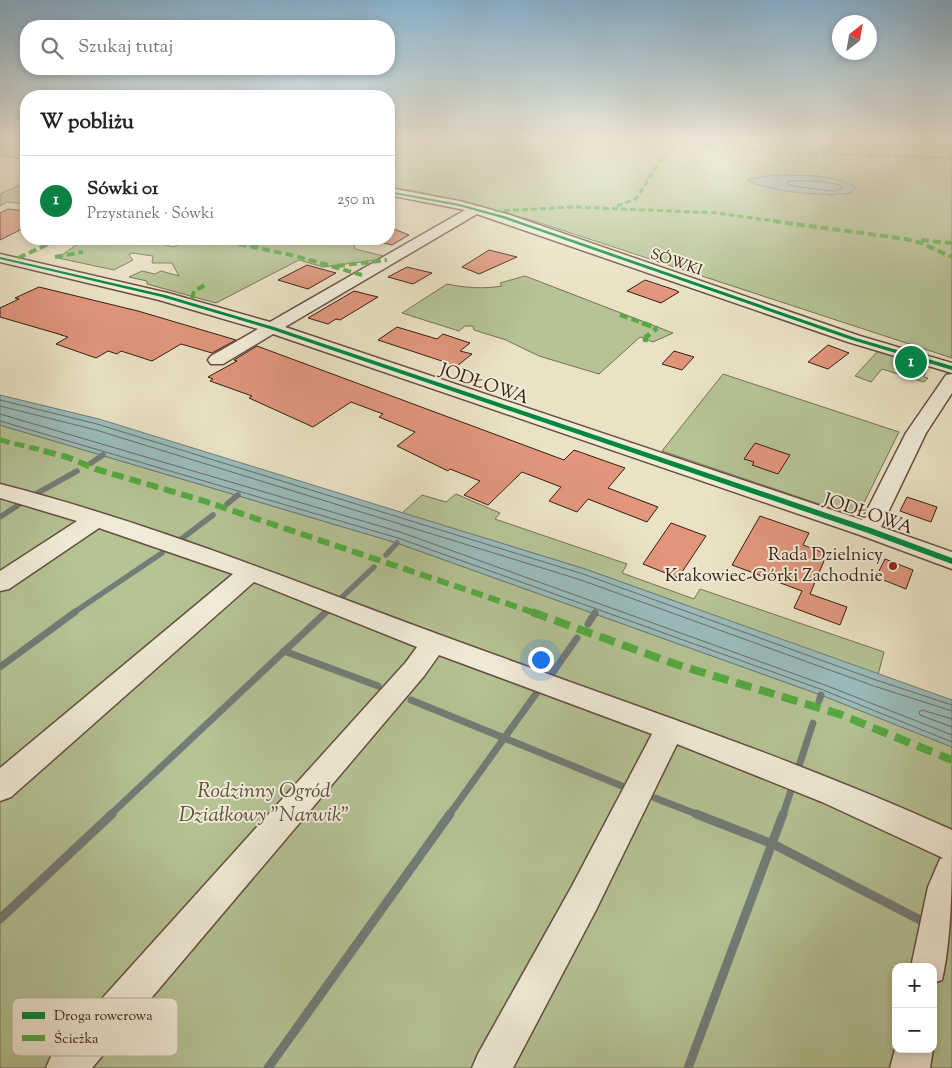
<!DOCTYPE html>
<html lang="pl">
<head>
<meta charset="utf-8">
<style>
	body { margin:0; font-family:"Sorts Mill Goudy",serif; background:#f6f6f6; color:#222 }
	.controls { position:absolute; right:15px; bottom:15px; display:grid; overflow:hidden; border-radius:10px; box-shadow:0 2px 8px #0003 }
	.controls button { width:45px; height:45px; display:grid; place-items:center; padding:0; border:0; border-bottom:1px solid #e0e0e0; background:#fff; color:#222; font:25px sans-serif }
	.compass { position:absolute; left:832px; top:15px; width:45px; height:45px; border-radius:50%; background:#fff; box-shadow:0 2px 8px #0003; rotate:31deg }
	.you { position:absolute; left:540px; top:659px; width:18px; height:18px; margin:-12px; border:4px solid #fff; border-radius:50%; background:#1a73e8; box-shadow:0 0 0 8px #1a73e833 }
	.badge { display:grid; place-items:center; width:32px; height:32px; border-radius:50%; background:#0b8043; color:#fff; font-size:16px; font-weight:700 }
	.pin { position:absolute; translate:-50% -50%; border:2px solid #fff; box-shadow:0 1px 5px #0006 }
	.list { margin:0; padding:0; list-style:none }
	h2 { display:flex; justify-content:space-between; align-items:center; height:65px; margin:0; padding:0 20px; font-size:21px }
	h2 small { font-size:16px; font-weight:400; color:#767676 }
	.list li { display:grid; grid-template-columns:32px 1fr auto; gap:15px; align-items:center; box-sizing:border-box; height:90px; padding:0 20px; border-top:1px solid #e0e0e0 }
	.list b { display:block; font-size:19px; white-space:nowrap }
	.list p { margin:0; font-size:16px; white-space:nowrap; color:#767676 }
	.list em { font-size:16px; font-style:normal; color:#767676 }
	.icon { flex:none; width:28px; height:28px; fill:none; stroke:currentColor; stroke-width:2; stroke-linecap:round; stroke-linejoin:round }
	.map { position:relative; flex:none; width:952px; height:1068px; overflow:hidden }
	.search { position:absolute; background:#fff; box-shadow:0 2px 8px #0003; left:20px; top:20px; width:375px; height:55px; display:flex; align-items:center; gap:12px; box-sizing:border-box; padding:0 18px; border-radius:20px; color:#767676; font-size:19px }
	.panel { position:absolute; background:#fff; box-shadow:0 2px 8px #0003; left:20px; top:90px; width:375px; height:155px; border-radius:20px }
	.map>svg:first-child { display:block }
	.green { fill:#b5c395; stroke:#767054; fill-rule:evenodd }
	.water { fill:#9abcbc; stroke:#727c78 }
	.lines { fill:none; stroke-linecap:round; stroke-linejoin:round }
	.shore { stroke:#686c68; stroke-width:1 }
	.stream-far2 { stroke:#727c78; stroke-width:5.5 }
	.stream-far1 { stroke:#727c78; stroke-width:7 }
	.stream { stroke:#727c78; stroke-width:9 }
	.building { fill:#e1967c; stroke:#371d13 }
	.minor-casing { stroke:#644e3f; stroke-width:3 }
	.minor { fill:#f1ecd9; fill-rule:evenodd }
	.quiet-far4 { stroke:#55a942; stroke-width:3; stroke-dasharray:6 3; stroke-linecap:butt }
	.quiet-far3 { stroke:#55a942; stroke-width:4; stroke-dasharray:8 4; stroke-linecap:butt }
	.quiet-far2 { stroke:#55a942; stroke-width:5; stroke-dasharray:10 5; stroke-linecap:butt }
	.quiet-far1 { stroke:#55a942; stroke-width:6; stroke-dasharray:12 6; stroke-linecap:butt }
	.quiet { stroke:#55a942; stroke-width:8; stroke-dasharray:16 8; stroke-linecap:butt }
	.cycleway-casing { stroke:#f1ecd9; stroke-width:3 }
	.cycleway { fill:#00873e; fill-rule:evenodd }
	.poi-dot { fill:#8f2418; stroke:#f1ecd9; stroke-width:2 }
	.labels { text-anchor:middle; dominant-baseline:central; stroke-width:4; stroke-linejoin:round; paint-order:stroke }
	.far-street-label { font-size:15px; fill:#371d13; stroke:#f1ecd9 }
	.street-label { font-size:18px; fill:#371d13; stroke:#f1ecd9 }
	.poi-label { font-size:18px; fill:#371d13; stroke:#f1ecd9; text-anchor:end }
	.near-park-label { font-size:21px; font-style:italic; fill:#5d4f3a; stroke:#f1ecd9 }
	.key { fill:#f1ecd9; stroke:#b9ae9e; stroke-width:1 }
	.key-label { font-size:14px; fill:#371d13 }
</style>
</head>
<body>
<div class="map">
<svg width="952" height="1068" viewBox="0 0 952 1068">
	<rect width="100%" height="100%" fill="#eae2c4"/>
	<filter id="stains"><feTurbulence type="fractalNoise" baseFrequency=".004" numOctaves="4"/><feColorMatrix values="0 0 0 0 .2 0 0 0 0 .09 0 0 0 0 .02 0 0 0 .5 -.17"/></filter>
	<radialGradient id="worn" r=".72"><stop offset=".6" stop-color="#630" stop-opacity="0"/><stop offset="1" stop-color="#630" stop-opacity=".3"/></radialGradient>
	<g class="green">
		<path d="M 0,140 L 26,140 L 26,160 L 0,155 Z"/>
		<path d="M 389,140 L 952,140 L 952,358 L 531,220 L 415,191 L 389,187 ZM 771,175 L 820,176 L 833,196 Z"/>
		<path d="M 26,182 L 26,204 L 7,202 L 0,206 L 0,194 Z"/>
		<path d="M 84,239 L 164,239 L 163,244 L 173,247 L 189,239 L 334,239 L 354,242 L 355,249 L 384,256 L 376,260 L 323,267 L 299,260 L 216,303 L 147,284 L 147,281 L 129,277 L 142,271 L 155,274 L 161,271 L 179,276 L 172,263 L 152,263 L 153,256 L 132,253 L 129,255 L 133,260 L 114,270 L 58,258 Z"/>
		<path d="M 525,276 L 673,333 L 653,342 L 640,337 L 599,374 L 539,356 L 506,340 L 474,330 L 473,326 L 465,326 L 459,331 L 402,313 L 447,284 C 466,288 483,289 502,286 L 500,283 Z"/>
		<path d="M 878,351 L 910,361 L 909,363 L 927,369 L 924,377 L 928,378 L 924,382 L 882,369 L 871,382 L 855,376 Z"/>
		<path d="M 723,374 L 899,432 L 860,511 L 846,513 L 662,451 Z"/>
		<path d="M 0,425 L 397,543 L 821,695 L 952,747 L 952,1068 L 0,1068 ZM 896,967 L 933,967 L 933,1049 L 896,1049 Z"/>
		<path d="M 456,494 L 500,513 L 495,519 L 627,564 L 622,573 L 694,599 L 700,589 L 884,652 L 878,675 L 585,569 L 402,513 L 422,495 L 446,502 Z"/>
	</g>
	<g class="water">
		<path d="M 771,175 C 800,176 830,173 856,187 L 851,193 C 825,197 769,192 747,180 Z"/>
		<path d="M 0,395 L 99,419 L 585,569 L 952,700 L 952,747 L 821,695 L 397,543 L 0,425 Z"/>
	</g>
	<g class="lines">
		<g class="shore">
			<path d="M 789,181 L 820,181 L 840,185 L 842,188 L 833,191 L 792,186 L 787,184 Z"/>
			<path d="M 0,400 L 97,424 L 583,574 L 876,680 L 952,705"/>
			<path d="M 0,406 L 96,430 L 581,580 L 874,686 L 952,711"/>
			<path d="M 0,414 L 400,532 L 825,685 L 952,735"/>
			<path d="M 0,421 L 398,538 L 823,690 L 952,742"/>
			<path d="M 952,719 L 922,710 L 919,712 L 920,715 L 952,727"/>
		</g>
		<g class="stream-far2">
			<path d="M 91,463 L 103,455"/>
			<path d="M 34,495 L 77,471"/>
			<path d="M 227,504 L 238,495"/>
			<path d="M 0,517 L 23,502"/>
			<path d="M 180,540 L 213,515"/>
			<path d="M 386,555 L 397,543"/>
			<path d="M 340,599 L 374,567"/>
			<path d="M 73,613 L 162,553"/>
			<path d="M 325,613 L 327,611"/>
		</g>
		<g class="stream-far1">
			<path d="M 588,624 L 595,613"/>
			<path d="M 284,651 L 378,686"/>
			<path d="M 0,667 L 75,612"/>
			<path d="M 551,675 L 577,638"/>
			<path d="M 411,700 L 622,786"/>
			<path d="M 819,701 L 821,695"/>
			<path d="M 799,766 L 813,723"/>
			<path d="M 655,798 L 699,815"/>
			<path d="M 110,815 L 326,612"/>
			<path d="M 449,815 L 538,691"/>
			<path d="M 783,815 L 792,787"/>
		</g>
		<g class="stream">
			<path d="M 696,814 L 773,844 L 924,922"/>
			<path d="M 0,919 L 112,814"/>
			<path d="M 268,1068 L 450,814"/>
			<path d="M 688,1068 L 783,814"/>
		</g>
	</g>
	<g class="building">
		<path d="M 8,209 L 26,211 L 26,227 L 0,240 L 0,213 Z"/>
		<path d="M 389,227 L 409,235 L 392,245 L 368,239 L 389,239 Z"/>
		<path d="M 489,250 L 517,257 L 479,274 L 462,267 Z"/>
		<path d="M 307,265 L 336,273 L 308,289 L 278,280 Z"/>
		<path d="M 407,267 L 432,273 L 413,284 L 388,277 Z"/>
		<path d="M 645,280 L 675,290 L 679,292 L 661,303 L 627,291 Z"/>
		<path d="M 39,287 L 138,311 L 236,340 L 212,353 L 181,344 L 152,361 L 121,351 L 117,354 L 108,351 L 96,358 L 56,344 L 68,337 L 61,335 L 62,335 L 0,317 L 0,308 L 19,299 L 15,298 Z"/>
		<path d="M 354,291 L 378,297 L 340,320 L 336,319 L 328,324 L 308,318 Z"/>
		<path d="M 397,327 L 437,339 L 443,334 L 470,343 L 460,351 L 472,354 L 457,366 L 378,340 Z"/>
		<path d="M 828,345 L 849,353 L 828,369 L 808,362 Z"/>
		<path d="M 257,346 L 564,460 L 574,450 L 625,468 L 608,488 L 658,507 L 647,522 L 588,499 L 577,512 L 549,501 L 561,487 L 522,472 L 488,505 L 464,495 L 480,481 L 450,469 L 448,471 L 397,446 L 415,432 L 379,417 L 383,414 L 351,402 L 313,427 L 249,398 L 252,396 L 210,381 L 213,379 L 208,377 L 237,361 L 234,360 Z"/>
		<path d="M 674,351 L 694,357 L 682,370 L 662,364 Z"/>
		<path d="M 755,443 L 790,455 L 778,474 L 752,465 L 754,462 L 744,459 Z"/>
		<path d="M 907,497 L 937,507 L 931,522 L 900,511 Z"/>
		<path d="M 760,516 L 809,533 L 803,545 L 827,554 L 810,594 L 847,607 L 840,625 L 794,608 L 802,591 L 732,565 Z"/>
		<path d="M 671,523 L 706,536 L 678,578 L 643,564 Z"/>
		<path d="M 885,559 L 913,570 L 906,589 L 876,577 Z"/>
	</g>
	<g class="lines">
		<g class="minor-casing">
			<g id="minor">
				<path d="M 389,188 L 459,201 L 507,214 L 860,336 L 952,363 L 952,373 L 848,342 L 477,214 L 285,327 L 862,520 L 906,433 L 946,375 L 952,374 L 952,393 L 926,433 L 881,527 L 952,552 L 952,569 L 860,535 L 273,334 L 223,364 L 211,364 L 208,360 L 211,356 L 258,329 L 159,300 L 0,262 L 0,254 L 168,293 L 270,322 L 465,210 L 389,195 Z"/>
				<path d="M 0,484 C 152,523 296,582 443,636 C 614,699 786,755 952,830 C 952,876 952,938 942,980 L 933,983 L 933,967 L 911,967 L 928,887 L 940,859 L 943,858 L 822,802 L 677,744 L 596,910 L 513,1068 L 472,1068 L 478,1054 L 572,886 L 652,734 L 439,655 L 424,676 L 92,1068 L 46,1068 L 52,1054 L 406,662 L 417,647 L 254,582 L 11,797 L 0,801 L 0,768 L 233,574 L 99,528 L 9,589 L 0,591 L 0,571 L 77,521 L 0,498 Z"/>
				<path d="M 896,1046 L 896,1049 L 933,1049 L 930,1068 L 890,1068 Z"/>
			</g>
		</g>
		<use href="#minor" class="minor"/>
		<g class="quiet-far4">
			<path d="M 651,140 L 771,152 L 952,158"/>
			<path d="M 729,140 C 780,145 865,157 912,140"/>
			<path d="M 617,206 L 636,199 L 662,158 L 681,140"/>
			<path d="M 495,211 L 574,207 L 717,213 L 782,222"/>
		</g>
		<g class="quiet-far3">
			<path d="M 773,221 L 906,239 L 921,243 L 952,257"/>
			<path d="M 215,239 L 296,256 L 362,275"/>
			<path d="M 921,240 L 952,243"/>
			<path d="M 55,257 L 83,252"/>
			<path d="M 18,258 L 53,242 L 73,239"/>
			<path d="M 337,266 L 387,260"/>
			<path d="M 192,299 L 194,291 L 205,285"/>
			<path d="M 620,315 L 646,324"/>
		</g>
		<g class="quiet-far2">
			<path d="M 642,323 L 657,328"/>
			<path d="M 645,342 L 646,337 L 657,328"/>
			<path d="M 0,440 L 49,452"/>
		</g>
		<path class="quiet-far1" d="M 44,451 L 67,457 L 96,469 L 201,500 L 535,613"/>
		<path class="quiet" d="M 532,612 L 675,664 L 839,714 L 952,760"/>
		<g class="cycleway-casing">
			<g id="cycleway">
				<path d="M 389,191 L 459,204 L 504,216 L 856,338 L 952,366 L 952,370 L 852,340 L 502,218 L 459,206 L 389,193 Z"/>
				<path d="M 0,257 L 165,295 L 274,327 L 871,528 L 952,558 L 952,564 L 865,532 L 270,329 L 162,297 L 0,259 Z"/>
			</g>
		</g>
		<use href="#cycleway" class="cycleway"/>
	</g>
	<linearGradient id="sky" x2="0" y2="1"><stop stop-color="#89b7d6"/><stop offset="0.48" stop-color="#f6f2e4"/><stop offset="1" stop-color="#f6f2e4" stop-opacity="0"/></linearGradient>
	<rect width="952" height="289" fill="url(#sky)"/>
	<circle class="poi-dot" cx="893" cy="566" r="5"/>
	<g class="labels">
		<g class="far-street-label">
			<text transform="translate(676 263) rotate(19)">SÓWKI</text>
		</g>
		<g class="street-label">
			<text transform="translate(484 385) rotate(19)">JODŁOWA</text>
			<text transform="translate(868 515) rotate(19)">JODŁOWA</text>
		</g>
		<g class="poi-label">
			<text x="883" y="556">Rada Dzielnicy<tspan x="883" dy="21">Krakowiec-Górki Zachodnie</tspan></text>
		</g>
		<g class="near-park-label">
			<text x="264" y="792">Rodzinny Ogród<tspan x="264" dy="24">Działkowy "Narwik"</tspan></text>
		</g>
	</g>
	<rect x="12" y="998" width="166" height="58" rx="8" class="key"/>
	<rect x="22" y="1012" width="23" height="7" fill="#00873e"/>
	<rect x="22" y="1035" width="23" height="6" fill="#55a942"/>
	<g class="key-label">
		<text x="54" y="1020">Droga rowerowa</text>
		<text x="54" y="1043">Ścieżka</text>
	</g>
	<rect width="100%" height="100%" filter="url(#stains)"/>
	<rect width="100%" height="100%" fill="url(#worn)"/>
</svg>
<div class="controls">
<button>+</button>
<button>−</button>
</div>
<svg class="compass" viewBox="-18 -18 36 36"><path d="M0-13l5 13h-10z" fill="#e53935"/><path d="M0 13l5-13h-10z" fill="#767676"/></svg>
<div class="you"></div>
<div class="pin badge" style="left:911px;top:362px">1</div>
<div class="search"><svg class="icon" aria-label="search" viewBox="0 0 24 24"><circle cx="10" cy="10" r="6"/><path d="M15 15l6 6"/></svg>Szukaj tutaj</div>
<section class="panel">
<h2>W pobliżu<small></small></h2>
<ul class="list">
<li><span class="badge">1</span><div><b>Sówki 01</b><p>Przystanek · Sówki</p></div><em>250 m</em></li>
</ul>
</section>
</div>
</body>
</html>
